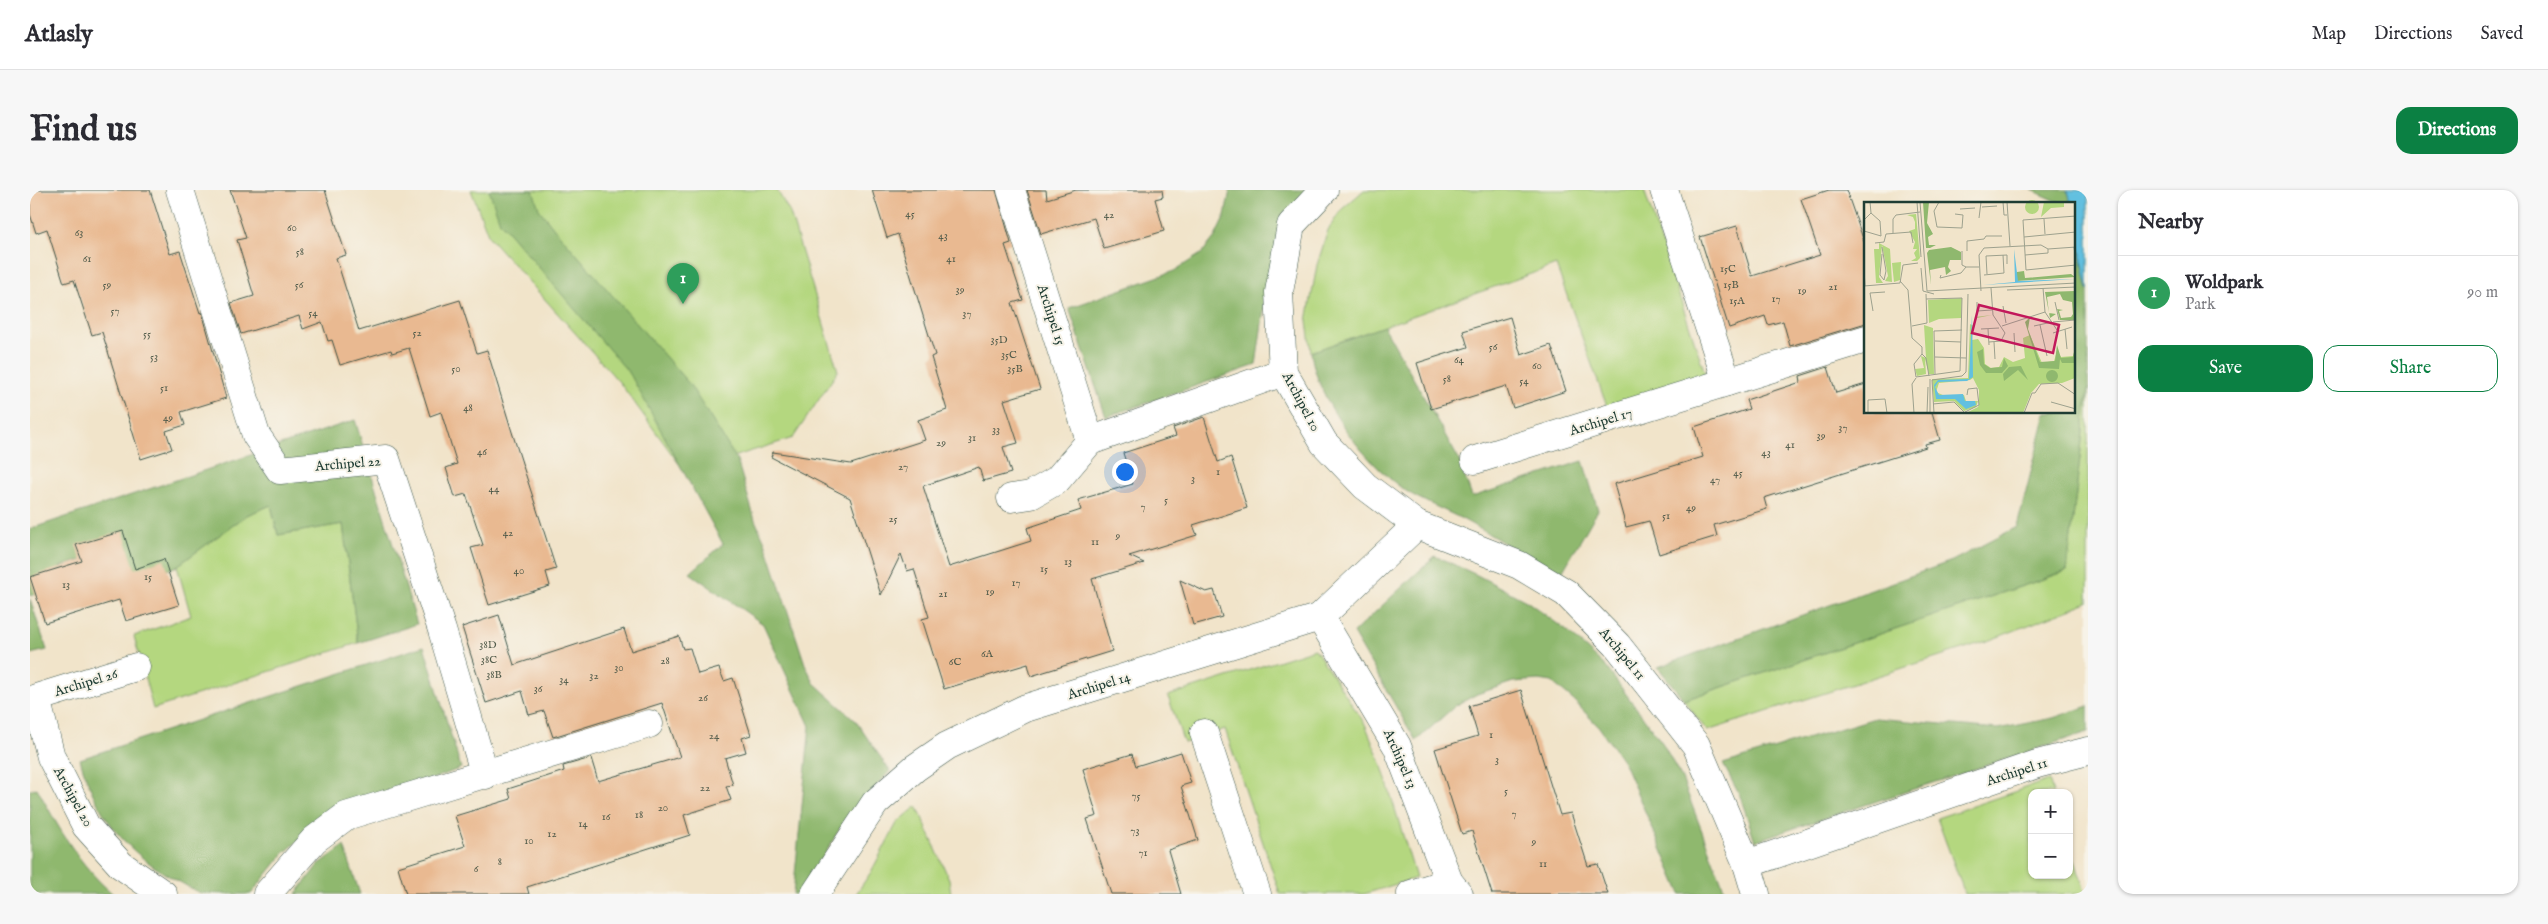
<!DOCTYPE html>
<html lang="en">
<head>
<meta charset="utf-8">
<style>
	body { margin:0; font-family:"IM FELL English",serif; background:#f7f7f7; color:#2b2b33 }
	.controls { position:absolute; right:15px; bottom:15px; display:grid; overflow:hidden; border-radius:10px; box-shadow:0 1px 4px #0004 }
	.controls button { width:45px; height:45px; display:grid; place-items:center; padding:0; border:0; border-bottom:1px solid #e1e1e2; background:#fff; color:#2b2b33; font:25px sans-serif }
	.you { position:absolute; left:1094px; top:281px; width:18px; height:18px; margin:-12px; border:4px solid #fff; border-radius:50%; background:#1a73e8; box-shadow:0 0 0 8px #1a73e833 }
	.badge { display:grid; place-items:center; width:32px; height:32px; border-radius:50%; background:#0b8043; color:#fff; font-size:16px; font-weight:700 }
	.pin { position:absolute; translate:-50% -41px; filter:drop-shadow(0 1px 2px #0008) }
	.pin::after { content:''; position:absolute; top:26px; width:18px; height:15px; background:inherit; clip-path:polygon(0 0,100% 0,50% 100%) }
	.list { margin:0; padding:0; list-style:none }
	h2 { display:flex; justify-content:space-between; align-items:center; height:65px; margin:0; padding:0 20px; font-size:21px }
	h2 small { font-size:16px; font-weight:400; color:#7c7c81 }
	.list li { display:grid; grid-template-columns:32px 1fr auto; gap:15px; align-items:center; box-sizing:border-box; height:75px; padding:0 20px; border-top:1px solid #e1e1e2 }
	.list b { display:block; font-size:19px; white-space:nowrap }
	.list p { margin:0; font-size:16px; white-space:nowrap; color:#7c7c81 }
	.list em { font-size:16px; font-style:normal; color:#7c7c81 }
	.actions { display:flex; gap:10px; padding:15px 20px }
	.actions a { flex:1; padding:11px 0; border:1px solid #0b8043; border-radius:15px; text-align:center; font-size:18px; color:#0b8043 }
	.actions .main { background:#0b8043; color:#fff }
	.map { position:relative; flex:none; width:2058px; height:704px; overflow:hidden; border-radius:15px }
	header { display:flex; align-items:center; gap:30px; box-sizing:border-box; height:70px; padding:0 25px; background:#fff; border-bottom:1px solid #e1e1e2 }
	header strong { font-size:24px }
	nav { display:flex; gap:28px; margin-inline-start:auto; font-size:18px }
	.intro { display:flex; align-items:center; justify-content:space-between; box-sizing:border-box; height:120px; padding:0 30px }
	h1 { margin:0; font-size:35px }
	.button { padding:12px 22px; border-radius:15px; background:#0b8043; color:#fff; font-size:18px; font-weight:700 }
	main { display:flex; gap:30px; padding:0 30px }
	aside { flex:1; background:#fff; border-radius:15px; box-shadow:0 1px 4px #0004 }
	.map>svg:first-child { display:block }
	.green { fill:#b4d77f; stroke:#6a8a5a }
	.forest { fill:#8fb86e; stroke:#577a51 }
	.water { fill:#62c0e0; stroke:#407e8a }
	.building { fill:#e9b991 }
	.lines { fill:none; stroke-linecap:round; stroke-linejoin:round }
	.minor-casing { stroke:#3e564a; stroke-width:29 }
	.minor { stroke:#fff; stroke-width:28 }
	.labels { text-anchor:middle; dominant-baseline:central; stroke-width:4; stroke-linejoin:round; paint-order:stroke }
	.number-label { font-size:11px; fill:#525c4b }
	.street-label { font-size:14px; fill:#1f3d34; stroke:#f7f3e8 }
	.inset-road { fill:none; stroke:#9da18e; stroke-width:1 }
	.view { fill:#c2185b; fill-opacity:0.15; stroke:#c2185b; stroke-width:2.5 }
	.inset-edge { fill:none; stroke:#1f3d34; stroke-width:2.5 }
</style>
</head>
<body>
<header>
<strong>Atlasly</strong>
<nav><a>Map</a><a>Directions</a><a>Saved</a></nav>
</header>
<div class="intro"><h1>Find us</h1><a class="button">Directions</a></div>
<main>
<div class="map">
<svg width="2058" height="704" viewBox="0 0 2058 704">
	<rect width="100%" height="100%" fill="#f7f3e8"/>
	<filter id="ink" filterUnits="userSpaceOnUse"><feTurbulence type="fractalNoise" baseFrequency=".02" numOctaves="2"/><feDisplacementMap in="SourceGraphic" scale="10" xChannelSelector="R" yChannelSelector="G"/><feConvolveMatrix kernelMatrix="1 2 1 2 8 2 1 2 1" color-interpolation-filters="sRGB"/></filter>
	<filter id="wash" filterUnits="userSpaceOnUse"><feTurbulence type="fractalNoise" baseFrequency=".0096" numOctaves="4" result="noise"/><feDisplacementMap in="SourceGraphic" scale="20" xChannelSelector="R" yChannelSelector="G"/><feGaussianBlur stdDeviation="1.12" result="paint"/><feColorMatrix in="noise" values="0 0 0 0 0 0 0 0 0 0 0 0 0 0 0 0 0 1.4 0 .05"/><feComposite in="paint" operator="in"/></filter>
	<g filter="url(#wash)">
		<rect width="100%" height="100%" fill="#f1e4ca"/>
		<g class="green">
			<path d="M 441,0 L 747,0 L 760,23 L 808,181 L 763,248 L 655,282 L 590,193 L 459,47 Z"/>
			<path d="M 1334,0 L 1614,0 L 1678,192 L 1580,225 L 1526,75 L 1281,162 L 1277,131 L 1287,75 L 1298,40 L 1311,20 Z"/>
			<path d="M 2058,198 L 2058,412 L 1960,450 L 1677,541 L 1654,510 L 2037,381 Z"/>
			<path d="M 241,315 L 248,345 L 313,334 L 328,453 L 123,519 L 104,446 L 161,426 L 147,376 L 217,325 Z"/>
			<path d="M 1285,459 L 1335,534 L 1351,573 L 1386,688 L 1334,704 L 1250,704 L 1195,539 L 1154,553 L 1138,506 Z"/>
			<path d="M 2019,590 L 2023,603 L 2002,603 L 2002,685 L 2039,685 L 2039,653 L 2056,704 L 1935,704 L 1907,628 Z"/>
			<path d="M 887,616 L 919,689 L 921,704 L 826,704 L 841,682 L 867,633 Z"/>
		</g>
		<g class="forest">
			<path d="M 459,0 L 503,0 L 509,19 L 523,37 L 660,195 L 707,270 L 725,330 L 735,352 L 775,474 L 784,493 L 825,530 L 860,581 L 815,630 L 771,704 L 763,704 L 780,536 L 733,434 L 660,383 L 693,354 L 600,184 L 470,32 Z"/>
			<path d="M 1200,0 L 1277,0 L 1239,84 L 1226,175 L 1076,227 L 1039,118 L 1144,81 L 1171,64 L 1185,47 L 1195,26 Z"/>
			<path d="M 2002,0 L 2038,0 L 2041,14 L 2033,14 Z"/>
			<path d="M 2047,45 L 2058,100 L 2058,198 L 2037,381 L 1654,510 L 1628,477 L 1922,371 L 1987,337 L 2016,223 L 2044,222 L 2044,46 Z"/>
			<path d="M 1354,136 L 1428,268 L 1442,307 L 1553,271 L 1568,320 L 1530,386 C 1499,368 1467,348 1434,330 C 1415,320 1391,311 1373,299 C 1334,271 1287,211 1281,162 Z"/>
			<path d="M 325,230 L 387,434 L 328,453 L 313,334 L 248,345 L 241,315 L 217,325 L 147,376 L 108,392 L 95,356 L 30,377 L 35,394 L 0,406 L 0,339 Z"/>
			<path d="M 1405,366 L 1447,385 L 1498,412 L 1537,441 L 1576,477 L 1633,554 L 1652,589 L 1696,704 L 1651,704 L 1594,573 L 1569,537 L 1544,511 L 1522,492 L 1509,490 L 1483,492 L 1447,504 L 1425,516 L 1386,551 L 1323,443 Z"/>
			<path d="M 0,409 L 17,460 L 0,464 Z"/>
			<path d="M 394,456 L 431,578 L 289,633 L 253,664 L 221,704 C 206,704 185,704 171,703 C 162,700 153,693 144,689 C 94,661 66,624 50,569 Z"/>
			<path d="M 2058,516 L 2058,542 L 1725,651 L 1710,606 L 1693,574 L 1845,528 L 1968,539 L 2023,528 Z"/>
			<path d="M 7,598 C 28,637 49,675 83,704 L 0,704 L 0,600 Z"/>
			<path d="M 314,656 L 330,704 L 266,704 L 288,675 Z"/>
		</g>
		<path class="water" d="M 2038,0 L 2058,0 L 2058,100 L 2044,31 L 2044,14 L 2041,14 Z"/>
		<g id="blocks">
			<g class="building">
				<path d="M 0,0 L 120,0 L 140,64 L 150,61 L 170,123 L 172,122 L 196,208 L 151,222 L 155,235 L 136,241 L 142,259 L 111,269 L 72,142 L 62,145 L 44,90 L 34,93 L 17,39 L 6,43 L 0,24 Z"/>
				<path d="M 200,0 L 295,0 L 316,65 L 306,68 L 329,141 L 430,110 L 447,163 L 457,160 L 482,242 L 526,379 L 516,382 L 520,396 L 459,415 L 441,358 L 453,355 L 436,304 L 425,307 L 416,278 L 427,274 L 411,222 L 400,226 L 379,158 L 362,163 L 361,160 L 310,175 L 302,150 L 298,151 L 292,132 L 273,139 L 269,126 L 211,144 L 201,113 L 224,106 L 207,50 L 216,48 Z"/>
				<path d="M 842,0 L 966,0 L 981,53 L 975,55 L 993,110 L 982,113 L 1010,199 L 974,210 L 988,253 L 973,257 L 981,283 L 953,291 L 949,277 L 893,296 L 919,377 L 1001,351 L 997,338 L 1051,320 L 1048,310 L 1103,294 L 1093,263 L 1146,246 L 1143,238 L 1174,227 L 1188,272 L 1201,267 L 1217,318 L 1163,335 L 1167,345 L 1099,366 L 1114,373 L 1062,389 L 1082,461 L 1001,486 L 998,474 L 914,499 L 892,429 L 899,427 L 884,379 L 877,381 L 871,364 L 851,405 L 820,308 L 741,267 L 743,262 L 821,274 L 895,250 L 888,230 L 917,220 L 901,167 L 905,165 L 868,44 L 857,48 Z"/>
				<path d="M 997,0 L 1016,0 L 1017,9 L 1046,0 L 1132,0 L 1133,7 L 1125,9 L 1134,41 L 1074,59 L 1064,28 L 1011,44 Z"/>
				<path d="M 1799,0 L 1816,0 L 1836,57 L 1836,133 L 1760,156 L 1753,131 L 1738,135 L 1735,126 L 1699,138 L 1670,47 L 1707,36 L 1722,86 L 1790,65 L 1771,9 Z"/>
				<path d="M 1480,127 L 1491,165 L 1521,155 L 1536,201 L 1483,218 L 1476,196 L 1401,219 L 1387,173 L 1438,157 L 1433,141 Z"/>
				<path d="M 1798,177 L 1806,203 L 1836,194 L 1836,222 L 1902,222 L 1910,250 L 1895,254 L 1896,257 L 1734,308 L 1737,319 L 1684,335 L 1687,346 L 1629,364 L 1619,331 L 1596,337 L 1584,294 L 1673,267 L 1664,237 L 1719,219 L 1716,210 L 1771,192 L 1770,186 Z"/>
				<path d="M 93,341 L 105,379 L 134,369 L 149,415 L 96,431 L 89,410 L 15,433 L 0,387 L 52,371 L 46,355 Z"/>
				<path d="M 1150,390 L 1176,402 L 1184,400 L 1192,427 L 1163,435 Z"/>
				<path d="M 469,425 L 484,475 L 594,439 L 601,461 L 649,446 L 653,459 L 660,458 L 668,484 L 689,478 L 694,491 L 703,488 L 721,545 L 712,548 L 716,562 L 695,568 L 703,595 L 696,596 L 701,610 L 654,625 L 660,645 L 497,697 L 499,704 L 376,704 L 368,677 L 435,656 L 425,626 L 481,609 L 478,599 L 534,581 L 533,576 L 561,568 L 568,591 L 650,567 L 632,513 L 523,547 L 514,521 L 499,525 L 492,501 L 456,513 L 432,437 Z"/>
				<path d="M 1491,500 L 1530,625 L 1541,623 L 1558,676 L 1568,674 L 1578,704 L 1462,704 L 1442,641 L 1432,644 L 1405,559 L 1448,546 L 1439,516 Z"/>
				<path d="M 1151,562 L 1161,593 L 1151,596 L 1168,650 L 1138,660 L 1151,704 L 1081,704 L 1057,629 L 1067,626 L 1053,579 L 1102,564 L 1106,576 Z"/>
			</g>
		</g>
	</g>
	<g filter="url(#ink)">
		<use href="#blocks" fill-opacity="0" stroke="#3e564a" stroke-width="1"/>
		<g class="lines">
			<g class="minor-casing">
				<g id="minor">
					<path d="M 150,0 L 226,245 L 250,280 L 356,269 L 412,440 L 455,585"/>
					<path d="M 981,0 L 1060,251"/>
					<path d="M 1294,0 L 1261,35 L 1249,102 L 1253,182 L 1294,253 L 1335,296 L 1387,335 L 1489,375 L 1536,403 L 1587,455 L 1666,555 L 1717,674 L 1726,704"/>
					<path d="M 1634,0 L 1697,192"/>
					<path d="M 1445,270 L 1836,149"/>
					<path d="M 981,308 L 1001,305 L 1027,290 L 1060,251 L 1253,182"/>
					<path d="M 1290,427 L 1367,556 L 1419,692 L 1429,704"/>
					<path d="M 106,477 L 6,508 L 21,567 L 56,636 L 91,675 L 133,704"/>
					<path d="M 1174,543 L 1227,704"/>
					<path d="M 1717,674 L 2007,574 L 2058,561"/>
					<path d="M 237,704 L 284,650 L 316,626 L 619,534"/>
					<path d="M 785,704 L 845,613 L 885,578 L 917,556 L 996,518 L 1290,427 L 1387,335"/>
					<path d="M 1381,704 L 1419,692"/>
				</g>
			</g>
			<use href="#minor" class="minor"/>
		</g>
	</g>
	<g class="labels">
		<g class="number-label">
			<text x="880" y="24">45</text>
			<text x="1079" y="25">42</text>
			<text x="262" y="38">60</text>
			<text x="49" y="43">63</text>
			<text x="913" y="46">43</text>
			<text x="270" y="62">58</text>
			<text x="57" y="69">61</text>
			<text x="921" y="69">41</text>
			<text x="1698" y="79">15C</text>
			<text x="77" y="95">59</text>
			<text x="269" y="95">56</text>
			<text x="1701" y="95">15B</text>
			<text x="1803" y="97">21</text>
			<text x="930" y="100">39</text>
			<text x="1772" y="101">19</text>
			<text x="1746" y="109">17</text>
			<text x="1707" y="111">15A</text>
			<text x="85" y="121">57</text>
			<text x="283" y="123">54</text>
			<text x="937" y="124">37</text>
			<text x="387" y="143">52</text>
			<text x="117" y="144">55</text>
			<text x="969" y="150">35D</text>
			<text x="1463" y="157">56</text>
			<text x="979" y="165">35C</text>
			<text x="124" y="167">53</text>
			<text x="1429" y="170">64</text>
			<text x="1507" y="176">60</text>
			<text x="426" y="179">50</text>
			<text x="985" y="179">35B</text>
			<text x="1417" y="189">58</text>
			<text x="1494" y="191">54</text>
			<text x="134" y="198">51</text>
			<text x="438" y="218">48</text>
			<text x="138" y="228">49</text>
			<text x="1813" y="238">37</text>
			<text x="966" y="240">33</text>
			<text x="1791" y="246">39</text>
			<text x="942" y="248">31</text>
			<text x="911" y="253">29</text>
			<text x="1760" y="255">41</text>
			<text x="452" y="262">46</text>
			<text x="1736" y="263">43</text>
			<text x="873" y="277">27</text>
			<text x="1188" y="282">1</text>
			<text x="1708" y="283">45</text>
			<text x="1163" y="289">3</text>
			<text x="1685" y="290">47</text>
			<text x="464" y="299">44</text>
			<text x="1136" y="310">5</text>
			<text x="1113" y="317">7</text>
			<text x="1661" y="318">49</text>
			<text x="1636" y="326">51</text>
			<text x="863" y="329">25</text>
			<text x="478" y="343">42</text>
			<text x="1088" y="346">9</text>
			<text x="1065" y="352">11</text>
			<text x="1038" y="372">13</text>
			<text x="1014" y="379">15</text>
			<text x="489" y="381">40</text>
			<text x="118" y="387">15</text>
			<text x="986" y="393">17</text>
			<text x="36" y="395">13</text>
			<text x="960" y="402">19</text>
			<text x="913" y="404">21</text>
			<text x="458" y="455">38D</text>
			<text x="957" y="464">6A</text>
			<text x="459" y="470">38C</text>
			<text x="635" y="471">28</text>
			<text x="925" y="472">6C</text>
			<text x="589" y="478">30</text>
			<text x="464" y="485">38B</text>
			<text x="564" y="486">32</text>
			<text x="534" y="490">34</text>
			<text x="508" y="499">36</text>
			<text x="673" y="508">26</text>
			<text x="1461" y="545">1</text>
			<text x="684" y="546">24</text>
			<text x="1467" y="570">3</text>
			<text x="675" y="598">22</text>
			<text x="1476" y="601">5</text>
			<text x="1106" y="606">75</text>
			<text x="633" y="618">20</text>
			<text x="1484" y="624">7</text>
			<text x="609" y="625">18</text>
			<text x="576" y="627">16</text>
			<text x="553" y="634">14</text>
			<text x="1105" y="641">73</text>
			<text x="522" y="644">12</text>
			<text x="499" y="651">10</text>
			<text x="1504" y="652">9</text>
			<text x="1113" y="663">71</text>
			<text x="470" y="672">8</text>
			<text x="1513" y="674">11</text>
			<text x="446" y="679">6</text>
		</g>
		<g class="street-label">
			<text transform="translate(1021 125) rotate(72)">Archipel 15</text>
			<text transform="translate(1271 212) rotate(62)">Archipel 10</text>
			<text transform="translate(1571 232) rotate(-17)">Archipel 17</text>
			<text transform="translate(318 274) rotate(-5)">Archipel 22</text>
			<text transform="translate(1592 464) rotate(50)">Archipel 11</text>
			<text transform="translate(56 493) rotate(-17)">Archipel 26</text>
			<text transform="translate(1069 496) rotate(-17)">Archipel 14</text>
			<text transform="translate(1370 569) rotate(66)">Archipel 13</text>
			<text transform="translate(1987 582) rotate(-18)">Archipel 11</text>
			<text transform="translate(43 607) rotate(61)">Archipel 20</text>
		</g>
	</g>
	<g transform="translate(1834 12)">
		<rect width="211" height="211" fill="#f1e4ca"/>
		<path d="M161 5a7 7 0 1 1 14 0a7 7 0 1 1-14 0ZM 180,0 L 200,0 L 200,5 L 187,6 L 177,15 ZM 52,12 L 56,56 L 53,59 L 47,59 L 52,56 L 50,51 L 53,47 L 49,47 L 51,40 L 45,29 L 51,27 L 51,20 L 49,15 L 43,13 ZM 15,41 L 26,47 L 28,80 L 21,79 L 24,74 L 18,43 L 15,75 L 19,81 L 12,81 L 10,47 L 15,47 ZM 37,60 L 36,78 L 30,80 L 28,61 ZM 98,96 L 97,116 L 75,117 L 65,121 L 64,98 ZM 128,113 L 113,116 L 109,126 L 108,138 L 114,137 L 120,146 L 121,162 L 127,166 L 135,165 L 140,155 L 149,160 L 161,156 L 159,136 L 166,133 L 178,161 L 190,159 L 193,149 L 197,155 L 209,154 L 211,146 L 211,176 L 198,181 L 175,182 L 167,191 L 159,211 L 102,211 L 114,205 L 115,203 L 115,188 L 109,176 L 106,178 L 75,181 L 72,190 L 81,194 L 100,193 L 102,199 L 114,199 L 112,205 L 100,209 L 90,199 L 70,200 L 68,177 L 104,176 L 106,122 L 110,124 L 111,115 ZM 60,123 L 69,126 L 70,172 L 65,172 L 61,157 L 62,172 L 53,174 L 51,167 L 60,166 L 57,154 L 62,156 Z" fill="#b4d77f"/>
		<path d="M 59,0 L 65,0 L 63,21 L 69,32 L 64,35 L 65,43 L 72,43 L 66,46 L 62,46 ZM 87,45 L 97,50 L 97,58 L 86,58 L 84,65 L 87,69 L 82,73 L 81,65 L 66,68 L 67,83 L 63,51 L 65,48 ZM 160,69 L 161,76 L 207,72 L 211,75 L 153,79 L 153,70 ZM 211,89 L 211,118 L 196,118 L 193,107 L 199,108 L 195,109 L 197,116 L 207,115 L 209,112 L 208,100 L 199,98 L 196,92 L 183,95 L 185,111 L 192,112 L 186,116 L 181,90 ZM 166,115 L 164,127 L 176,160 L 191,159 L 193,143 L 197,156 L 209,155 L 211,146 L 210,161 L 198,161 L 196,157 L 195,167 L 175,166 L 161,120 ZM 119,147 L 120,162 L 126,166 L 138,165 L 140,156 L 144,164 L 138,171 L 122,171 L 116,163 L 113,150 ZM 157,164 L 164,178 L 154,168 L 140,179 L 139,172 L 145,165 ZM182 174a6 6 0 1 1 12 0a6 6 0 1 1-12 0Z" fill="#8fb86e"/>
		<path d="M 150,47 L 154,79 L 211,77 L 119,83 L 151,80 ZM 108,113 L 109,175 L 103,179 L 74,180 L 71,185 L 75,193 L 99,192 L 101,199 L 111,199 L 112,203 L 102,207 L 91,197 L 72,197 L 70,183 L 74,178 L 105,177 Z" fill="#62c0e0"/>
		<path class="inset-road" d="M 53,0 L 57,55M 56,0 L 63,89 L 212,81M 75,0 L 70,9 L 73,25 L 98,26 L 99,13 L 91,12M 139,0 L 140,13 L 143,13M 143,0 L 146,44M 118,5 L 133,4M 96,7 L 111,6M 32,13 L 56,10M 212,14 L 159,18 L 162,68 L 212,63M 115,16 L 117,0M 180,17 L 181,32M 0,18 L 7,11 L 6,0M 0,29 L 17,34 L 16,19 L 7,11M 29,31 L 29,17 L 32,13M 160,35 L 212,30M 11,41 L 20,40 L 22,32 L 47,30 L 49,41M 18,45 L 22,69 L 20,78 L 16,73 L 18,52M 210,45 L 212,60M 98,49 L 98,63 L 102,65M 103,49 L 103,39 L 120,37 L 122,34 L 138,34M 161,53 L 184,51 L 184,47M 57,66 L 59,89 L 70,92M 0,67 L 1,84M 123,72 L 122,54 L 143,53 L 143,62M 77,73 L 76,76 L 97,71 L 102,65 L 115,65M 120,73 L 140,71 L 139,53M 36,79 L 44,88 L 48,136 L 58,145 L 58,152 L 50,162 L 52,175M 0,84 L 36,81 L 39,63 L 54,61M 127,86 L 129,113 L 141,131M 179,86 L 181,110 L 193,128M 143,88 L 212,85M 117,89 L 115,53 L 120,46 L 177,43 L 184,47 L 212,45M 113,100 L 113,109 L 128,108M 191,100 L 195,118M 139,104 L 142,121M 9,109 L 6,91 L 21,90M 189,120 L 211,118M 176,123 L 183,154M 48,124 L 63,121 L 62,92M 138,124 L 181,110M 170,124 L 188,120M 117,127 L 135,126M 124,127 L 125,143M 201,127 L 203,147M 150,131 L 151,150M 189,131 L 208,125M 71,139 L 97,140M 125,140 L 137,139 L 141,131M 130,140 L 131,157M 58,152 L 62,156 L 65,174M 71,155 L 102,156M 71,172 L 70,129 L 98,128M 52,175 L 96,169 L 98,96 L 62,97M 66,177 L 66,211M 187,200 L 212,207M 69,202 L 90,200 L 101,211M 101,210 L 115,203 L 113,186 L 104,187 L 103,193M 4,211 L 4,198 L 21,197 L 23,211M 50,211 L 48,182 L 52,176M 63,211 L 64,185M 70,211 L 68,178 L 98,174 L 102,170 L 104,92M 160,211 L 168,191 L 171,191 L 177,182 L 194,181 L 212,193"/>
		<path class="view" d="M 115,103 L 195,123 L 189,151 L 108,131 Z"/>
		<rect width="211" height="211" class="inset-edge"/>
	</g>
</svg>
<div class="controls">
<button>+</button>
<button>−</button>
</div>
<div class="you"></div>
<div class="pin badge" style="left:653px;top:114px;background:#2e9e5b">1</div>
</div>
<aside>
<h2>Nearby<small></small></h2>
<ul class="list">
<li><span class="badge" style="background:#2e9e5b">1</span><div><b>Woldpark</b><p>Park</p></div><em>90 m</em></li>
</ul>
<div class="actions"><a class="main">Save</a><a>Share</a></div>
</aside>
</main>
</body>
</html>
